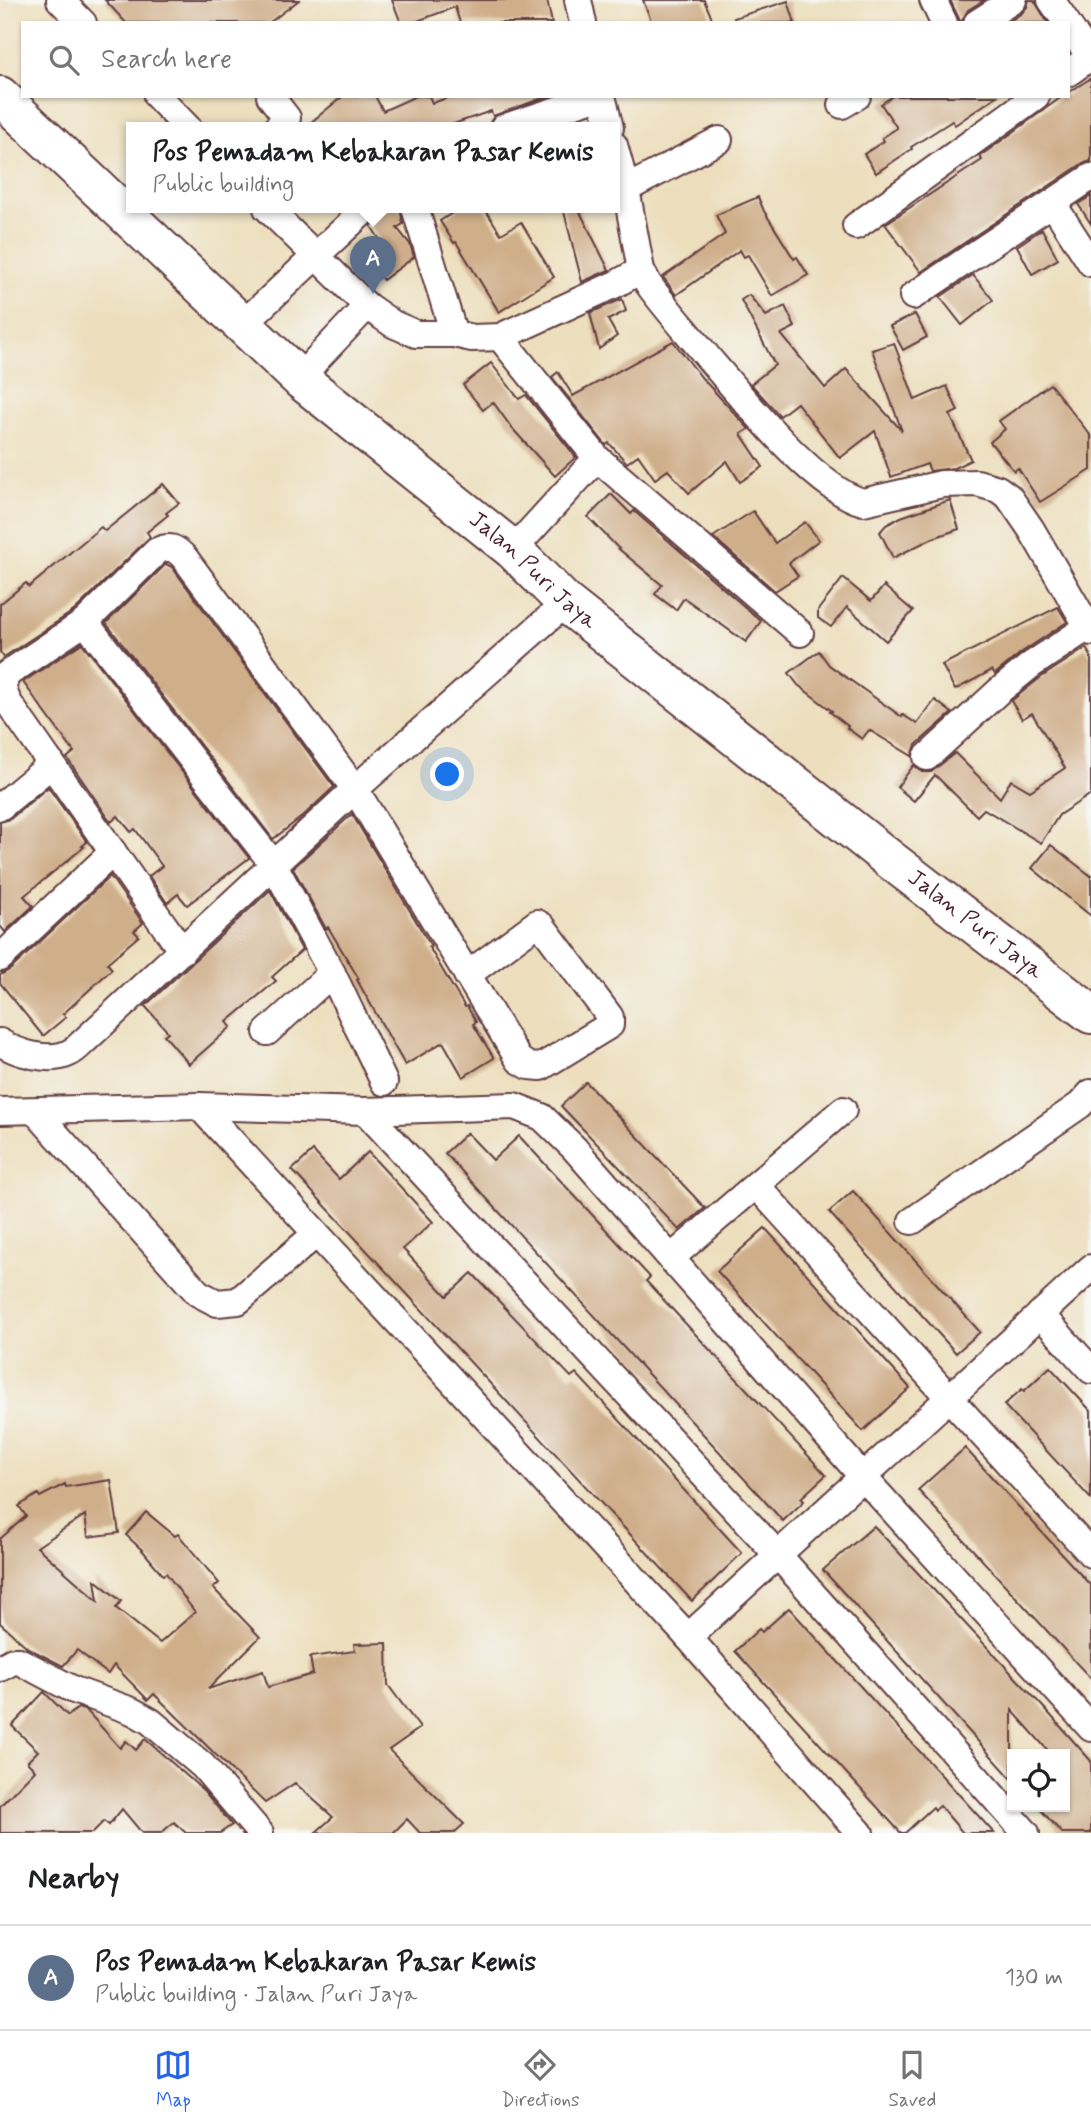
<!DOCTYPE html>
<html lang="en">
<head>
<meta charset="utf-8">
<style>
	body { margin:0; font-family:Mynerve,sans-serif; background:#f6f6f6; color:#202124 }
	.controls { position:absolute; right:21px; bottom:21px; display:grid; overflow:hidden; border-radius:0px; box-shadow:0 2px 5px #0004 }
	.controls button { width:63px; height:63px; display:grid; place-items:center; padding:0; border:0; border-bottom:2px solid #e0e0e0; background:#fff; color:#202124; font:35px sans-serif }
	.you { position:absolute; left:448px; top:775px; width:24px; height:24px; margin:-18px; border:5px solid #fff; border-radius:50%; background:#1a73e8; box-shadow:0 0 0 10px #1a73e833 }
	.badge { display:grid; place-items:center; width:46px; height:46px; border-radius:50%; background:#2563eb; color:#fff; font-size:23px; font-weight:700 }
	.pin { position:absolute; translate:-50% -58px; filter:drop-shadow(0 2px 4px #0008) }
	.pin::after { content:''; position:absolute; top:37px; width:24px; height:21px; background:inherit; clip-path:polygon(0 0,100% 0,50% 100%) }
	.popup { position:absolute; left:126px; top:122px; width:494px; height:91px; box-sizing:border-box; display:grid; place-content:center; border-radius:0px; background:#fff; filter:drop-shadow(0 2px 5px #0005); font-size:23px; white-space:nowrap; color:#757577 }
	.popup b { font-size:26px; color:#202124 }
	.popup::after { content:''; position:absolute; left:50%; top:100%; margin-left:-14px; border:14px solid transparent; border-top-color:#fff }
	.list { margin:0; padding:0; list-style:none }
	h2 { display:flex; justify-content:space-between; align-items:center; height:91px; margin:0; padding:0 28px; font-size:30px }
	h2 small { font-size:23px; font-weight:400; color:#757577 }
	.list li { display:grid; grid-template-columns:46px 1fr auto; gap:21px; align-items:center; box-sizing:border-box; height:105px; padding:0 28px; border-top:2px solid #e0e0e0 }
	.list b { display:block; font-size:26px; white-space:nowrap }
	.list p { margin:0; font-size:23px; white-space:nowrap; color:#757577 }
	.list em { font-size:23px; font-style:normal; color:#757577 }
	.icon { flex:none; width:38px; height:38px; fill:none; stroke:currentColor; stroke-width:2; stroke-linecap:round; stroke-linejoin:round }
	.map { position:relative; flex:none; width:1091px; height:1833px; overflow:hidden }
	.search { position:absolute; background:#fff; box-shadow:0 2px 5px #0004; left:21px; right:21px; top:21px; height:77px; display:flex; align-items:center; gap:18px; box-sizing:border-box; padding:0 24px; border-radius:0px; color:#757577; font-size:26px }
	.sheet { height:196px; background:#fff }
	nav { display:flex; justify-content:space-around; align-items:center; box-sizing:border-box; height:98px; border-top:2px solid #e0e0e0; background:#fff; font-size:19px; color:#757577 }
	nav a { display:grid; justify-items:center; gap:4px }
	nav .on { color:#2563eb }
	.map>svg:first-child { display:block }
	.building { fill:#cfae8a }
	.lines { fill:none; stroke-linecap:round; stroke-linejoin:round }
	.street-casing { stroke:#623c41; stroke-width:30 }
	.secondary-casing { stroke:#623c41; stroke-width:42 }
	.street { stroke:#fff; stroke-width:26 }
	.secondary { stroke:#fff; stroke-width:38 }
	.labels { text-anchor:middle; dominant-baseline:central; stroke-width:5; stroke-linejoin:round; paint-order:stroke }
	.street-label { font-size:23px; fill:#4a1f2b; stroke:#f6f6f2 }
</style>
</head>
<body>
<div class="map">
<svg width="1091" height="1833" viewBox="0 0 1091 1833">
	<rect width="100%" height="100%" fill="#f6f6f2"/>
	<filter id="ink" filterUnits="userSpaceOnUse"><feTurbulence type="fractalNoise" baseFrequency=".0143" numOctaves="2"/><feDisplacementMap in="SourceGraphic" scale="14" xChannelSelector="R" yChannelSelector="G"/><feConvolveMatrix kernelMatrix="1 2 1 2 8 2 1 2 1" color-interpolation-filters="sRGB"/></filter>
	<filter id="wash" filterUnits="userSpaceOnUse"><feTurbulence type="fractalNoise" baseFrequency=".00686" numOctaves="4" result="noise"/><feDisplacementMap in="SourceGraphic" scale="28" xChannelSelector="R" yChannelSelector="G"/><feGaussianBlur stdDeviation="1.57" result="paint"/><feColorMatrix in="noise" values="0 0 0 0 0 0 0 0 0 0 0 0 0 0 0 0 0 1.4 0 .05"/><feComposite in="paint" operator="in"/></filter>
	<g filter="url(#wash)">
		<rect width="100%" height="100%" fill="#eddfbe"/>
		<g id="blocks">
			<g class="building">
				<path d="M 105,0 L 299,0 L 269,23 L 126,23 Z"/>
				<path d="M 392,0 L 547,0 L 552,23 L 460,23 L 455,7 L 412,23 L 401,23 Z"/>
				<path d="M 643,0 L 704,0 L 714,23 L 652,23 Z"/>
				<path d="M 950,0 L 984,0 L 968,10 L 961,23 Z"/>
				<path d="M 1029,0 L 1034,0 L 1048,23 L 1007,23 L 1022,13 L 1027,7 Z"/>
				<path d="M 788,1 L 795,23 L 734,23 L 734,18 Z"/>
				<path d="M 1091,78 L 1091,161 L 1082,164 L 921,272 L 885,224 L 982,160 L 980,156 L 1056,101 L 1063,96 L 1068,96 L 1068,93 Z"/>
				<path d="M 343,96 L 375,96 L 383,111 L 416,96 L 429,96 L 432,103 L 453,96 L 548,96 L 493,116 L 491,111 L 442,128 L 304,128 Z"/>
				<path d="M 893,96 L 997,96 L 955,125 L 952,121 L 911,147 L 912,149 L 876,173 L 864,154 L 884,141 L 882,138 L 897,128 L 881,104 Z"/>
				<path d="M 576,120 L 579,128 L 554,128 Z"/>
				<path d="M 1091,196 L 1091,224 L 1078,204 Z"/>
				<path d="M 758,197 L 764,211 L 794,259 L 797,257 L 808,275 L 772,296 L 748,255 L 744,257 L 740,250 L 676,295 L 663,277 L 725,234 L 716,215 Z"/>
				<path d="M 382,208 L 400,208 L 403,224 L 397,228 L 410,244 L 414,257 L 383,280 L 369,260 L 385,248 L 371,226 L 378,219 Z"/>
				<path d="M 460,208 L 484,208 L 501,234 L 521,222 L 554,277 L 499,312 L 456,242 L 454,243 L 440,221 Z"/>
				<path d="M 563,208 L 578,208 L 609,270 L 582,282 Z"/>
				<path d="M 1042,229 L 1058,259 L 1032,274 L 1017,246 Z"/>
				<path d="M 973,275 L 993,300 L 962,325 L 940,297 Z"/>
				<path d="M 749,295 L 766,316 L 785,306 L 795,327 L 781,334 L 825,388 L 846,369 L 902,431 L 872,350 L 894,343 L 915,400 L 947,386 L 958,411 L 950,415 L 971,460 L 954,468 L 930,471 L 927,464 L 891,477 L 875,431 L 840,458 L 797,403 L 780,416 L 751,384 L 775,365 L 741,300 Z"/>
				<path d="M 622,299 L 626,311 L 608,320 L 617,336 L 599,349 L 590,313 Z"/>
				<path d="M 915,314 L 927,337 L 903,350 L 890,326 Z"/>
				<path d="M 673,341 L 702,378 L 749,429 L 741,434 L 763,467 L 740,482 L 727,461 L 689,493 L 668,470 L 655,479 L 638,455 L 627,463 L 609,443 L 606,445 L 552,377 L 558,372 L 573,396 Z"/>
				<path d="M 491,363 L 519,399 L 526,395 L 576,457 L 555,476 L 511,427 L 493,402 L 483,410 L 463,385 Z"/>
				<path d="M 1050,384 L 1091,436 L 1091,470 L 1040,502 L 1018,468 L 1014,471 L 990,442 L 1005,429 L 999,421 Z"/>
				<path d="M 163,484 L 179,503 L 166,513 L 168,515 L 147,532 L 150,537 L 75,610 L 4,657 L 0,652 L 0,604 L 26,583 L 29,587 L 101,527 L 105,531 Z"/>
				<path d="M 611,494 L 631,514 L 634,511 L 761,621 L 746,642 L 684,598 L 676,610 L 655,594 L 662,585 L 620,550 L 588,517 Z"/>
				<path d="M 950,500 L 959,529 L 933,538 L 893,558 L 880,532 L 886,525 L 901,517 Z"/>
				<path d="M 753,511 L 775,543 L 805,522 L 819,540 L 789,563 L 798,576 L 775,591 L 713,537 Z"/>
				<path d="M 166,564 L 172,567 L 334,787 L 303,816 L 273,839 L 106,623 Z"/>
				<path d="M 843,578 L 871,601 L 884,586 L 913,611 L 886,641 L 847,607 L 831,627 L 818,618 L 818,610 Z"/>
				<path d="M 1058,607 L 1067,622 L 1022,652 L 995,674 L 992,670 L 955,690 L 942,665 Z"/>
				<path d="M 82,643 L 249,858 L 187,905 L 178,894 L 167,903 L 149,876 L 162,866 L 135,829 L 131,832 L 118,816 L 111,822 L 67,758 L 74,752 L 23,682 Z"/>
				<path d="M 1086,648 L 1091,657 L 1091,794 L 1059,815 L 1041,843 L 984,809 L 977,816 L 935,775 L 914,801 L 897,787 L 914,765 L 922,772 L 931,772 L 955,753 L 1000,798 L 1011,780 L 1030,791 L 1065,768 L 1032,713 L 1022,719 L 1011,701 L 1040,678 Z"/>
				<path d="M 819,651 L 829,665 L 902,717 L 903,715 L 917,724 L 935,700 L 952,713 L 916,745 L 912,756 L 869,730 L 862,739 L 847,728 L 848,726 L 830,712 L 832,711 L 798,685 L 789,673 Z"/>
				<path d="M 48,787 L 87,842 L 82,846 L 84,847 L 24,896 L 33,906 L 5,932 L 0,926 L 0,822 L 10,819 Z"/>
				<path d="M 352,814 L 431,946 L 429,947 L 449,981 L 465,1007 L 467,1006 L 476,1022 L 473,1024 L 494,1058 L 463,1077 L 443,1042 L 405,1065 L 357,980 L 359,979 L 328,927 L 326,929 L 293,868 Z"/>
				<path d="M 1051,845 L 1091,876 L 1091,916 L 1032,868 Z"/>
				<path d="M 110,876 L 143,923 L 134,931 L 139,936 L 107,963 L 112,969 L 63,1014 L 66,1017 L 43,1036 L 0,983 L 0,975 L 11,969 Z"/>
				<path d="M 270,890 L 302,950 L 272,977 L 276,981 L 227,1022 L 231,1027 L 189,1064 L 164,1035 L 168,1032 L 145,1006 Z"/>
				<path d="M 586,1082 L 705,1208 L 679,1230 L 561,1106 Z"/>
				<path d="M 467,1133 L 493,1160 L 519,1136 L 650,1277 L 646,1281 L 826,1475 L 801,1498 L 804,1501 L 783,1521 L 445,1153 Z"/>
				<path d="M 313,1151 L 339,1179 L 368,1152 L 433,1222 L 403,1249 L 447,1296 L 472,1273 L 571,1377 L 576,1373 L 742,1553 L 692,1601 L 292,1170 Z"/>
				<path d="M 853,1191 L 980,1332 L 956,1353 L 829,1212 Z"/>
				<path d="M 765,1228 L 910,1388 L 863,1431 L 717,1271 Z"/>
				<path d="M 1050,1367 L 1091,1411 L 1091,1499 L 1004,1405 L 1022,1389 L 1024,1391 Z"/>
				<path d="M 965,1448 L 1091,1586 L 1091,1679 L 918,1490 Z"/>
				<path d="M 111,1480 L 119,1533 L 88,1537 L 85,1515 L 37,1547 L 98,1601 L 95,1580 L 121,1601 L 116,1608 L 160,1643 L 195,1612 L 166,1573 L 163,1575 L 143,1551 L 126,1535 L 146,1512 L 175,1536 L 178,1534 L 219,1583 L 213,1588 L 260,1637 L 208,1689 L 263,1671 L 268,1687 L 313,1674 L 310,1657 L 355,1651 L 354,1644 L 387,1643 L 388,1685 L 420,1728 L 389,1750 L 464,1824 L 454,1833 L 420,1833 L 407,1819 L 393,1833 L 315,1833 L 333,1817 L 295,1783 L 265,1803 L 154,1694 L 148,1700 L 114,1665 L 108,1674 L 77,1650 L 63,1666 L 28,1648 L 0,1623 L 0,1539 L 26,1516 L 19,1506 L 38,1494 L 40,1497 L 65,1484 L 66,1487 Z"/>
				<path d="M 874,1526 L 1045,1709 L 1091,1761 L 1091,1833 L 1062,1833 L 1038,1807 L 1065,1807 L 1065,1754 L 1051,1754 L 1012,1710 L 1012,1779 L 823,1570 Z"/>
				<path d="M 789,1608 L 994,1833 L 963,1833 L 940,1806 L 935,1810 L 933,1807 L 905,1833 L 901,1833 L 735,1651 L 759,1629 L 762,1632 Z"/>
				<path d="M 44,1692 L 68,1716 L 78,1708 L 87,1711 L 120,1748 L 126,1741 L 136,1750 L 145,1739 L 204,1791 L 232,1825 L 220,1833 L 186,1833 L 174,1822 L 161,1833 L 142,1833 L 122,1809 L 109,1825 L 104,1821 L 92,1833 L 0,1833 L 0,1806 L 35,1770 L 27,1762 L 38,1751 L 12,1726 Z"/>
			</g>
		</g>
	</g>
	<g filter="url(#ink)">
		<use href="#blocks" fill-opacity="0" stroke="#623c41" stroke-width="2"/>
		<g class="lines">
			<g class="street-casing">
				<g id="street">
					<path d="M 60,0 L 83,23"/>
					<path d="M 578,0 L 583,23"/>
					<path d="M 933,0 L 944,23"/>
					<path d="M 1051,0 L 1067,23"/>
					<path d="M 977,23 L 1013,0"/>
					<path d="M 1068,25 L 1091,58"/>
					<path d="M 1068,73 L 1090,57"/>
					<path d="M 157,96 L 188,128"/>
					<path d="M 270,96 L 287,118 L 277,128"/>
					<path d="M 602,96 L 610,128"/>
					<path d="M 842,105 L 857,96"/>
					<path d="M 503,128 L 599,96"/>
					<path d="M 614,145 L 626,189 L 641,270 L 649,285 C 668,311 690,335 710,360 C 743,398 816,490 863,502 L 942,484 L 977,483 L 998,489 L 1009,497 L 1031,529 L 1091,632"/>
					<path d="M 626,189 L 719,140"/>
					<path d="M 1053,204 L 1091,263"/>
					<path d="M 267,208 L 367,306 L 393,324 L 416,334 L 454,334 L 472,338 L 500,337 L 616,284 L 641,270"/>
					<path d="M 415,208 L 454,334"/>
					<path d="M 856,226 L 1036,96"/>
					<path d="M 913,296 L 1091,177"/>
					<path d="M 242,325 L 367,208"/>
					<path d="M 500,337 L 597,458 L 800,633"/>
					<path d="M 301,380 L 315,361 L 367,306"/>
					<path d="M 513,550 L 597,458"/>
					<path d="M 85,622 L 274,865 L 332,973 L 384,1082"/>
					<path d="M 927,757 L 999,691 L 1031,665 L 1088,627"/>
					<path d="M 0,807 L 52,764"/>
					<path d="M 182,951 L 8,702 L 2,687 L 7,674 L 85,622 L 157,551 C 170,545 175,548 184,557 L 355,789 L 519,1060 L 529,1066 L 541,1067 L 610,1025 L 610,1017 L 542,926 L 537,923 L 467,975"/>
					<path d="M 0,958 L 113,852"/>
					<path d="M 267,1032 L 332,973"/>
					<path d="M 0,1042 C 16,1053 50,1063 69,1053 C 74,1051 78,1047 82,1043 L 355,789 L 566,603"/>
					<path d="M 199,1106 L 688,1637 L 860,1833"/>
					<path d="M 0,1111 L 199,1106 L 365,1111 L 514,1106 L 542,1117 L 574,1148 L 863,1477 L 1091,1728"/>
					<path d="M 365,1111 L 778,1555 L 1026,1833"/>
					<path d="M 36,1112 L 198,1293 L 217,1303 L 238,1301 L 316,1234"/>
					<path d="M 756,1185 L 1091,1554"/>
					<path d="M 912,1221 L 1080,1105 L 1091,1093"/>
					<path d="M 671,1258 L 843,1110"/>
					<path d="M 1040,1314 L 1091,1370"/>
					<path d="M 688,1637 L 1091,1268"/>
					<path d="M 0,1668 L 13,1661 L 19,1661 L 74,1690 L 132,1711 L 150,1721 L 203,1766 L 260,1833"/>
				</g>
			</g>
			<g class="secondary-casing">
				<g id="secondary">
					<path id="s1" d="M 0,96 L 301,380 L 513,550 L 566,603 L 888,858 L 1091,1014"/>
				</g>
			</g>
			<use href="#street" class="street"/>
			<use href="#secondary" class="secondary"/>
		</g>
	</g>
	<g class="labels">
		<g class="street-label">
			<text stroke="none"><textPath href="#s1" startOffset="714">Jalan Puri Jaya</textPath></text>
			<text stroke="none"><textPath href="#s1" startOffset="1281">Jalan Puri Jaya</textPath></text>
		</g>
	</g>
</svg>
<div class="controls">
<button><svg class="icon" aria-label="locate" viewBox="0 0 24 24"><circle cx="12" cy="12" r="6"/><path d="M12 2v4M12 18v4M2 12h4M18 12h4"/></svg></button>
</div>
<div class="you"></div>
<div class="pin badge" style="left:373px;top:294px;background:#5c6f8a">A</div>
<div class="popup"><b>Pos Pemadam Kebakaran Pasar Kemis</b>Public building</div>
<div class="search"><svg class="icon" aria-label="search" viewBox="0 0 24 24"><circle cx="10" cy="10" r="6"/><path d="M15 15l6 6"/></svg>Search here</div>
</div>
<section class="sheet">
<h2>Nearby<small></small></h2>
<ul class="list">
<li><span class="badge" style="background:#5c6f8a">A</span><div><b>Pos Pemadam Kebakaran Pasar Kemis</b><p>Public building · Jalan Puri Jaya</p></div><em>130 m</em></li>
</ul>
</section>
<nav>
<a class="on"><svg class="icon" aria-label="map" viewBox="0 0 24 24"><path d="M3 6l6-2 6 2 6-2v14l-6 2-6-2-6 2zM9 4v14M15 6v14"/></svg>Map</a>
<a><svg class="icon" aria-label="directions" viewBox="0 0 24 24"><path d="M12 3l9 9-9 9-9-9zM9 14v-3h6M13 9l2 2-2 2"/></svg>Directions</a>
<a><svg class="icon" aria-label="saved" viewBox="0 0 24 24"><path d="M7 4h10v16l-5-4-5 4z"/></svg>Saved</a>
</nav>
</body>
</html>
